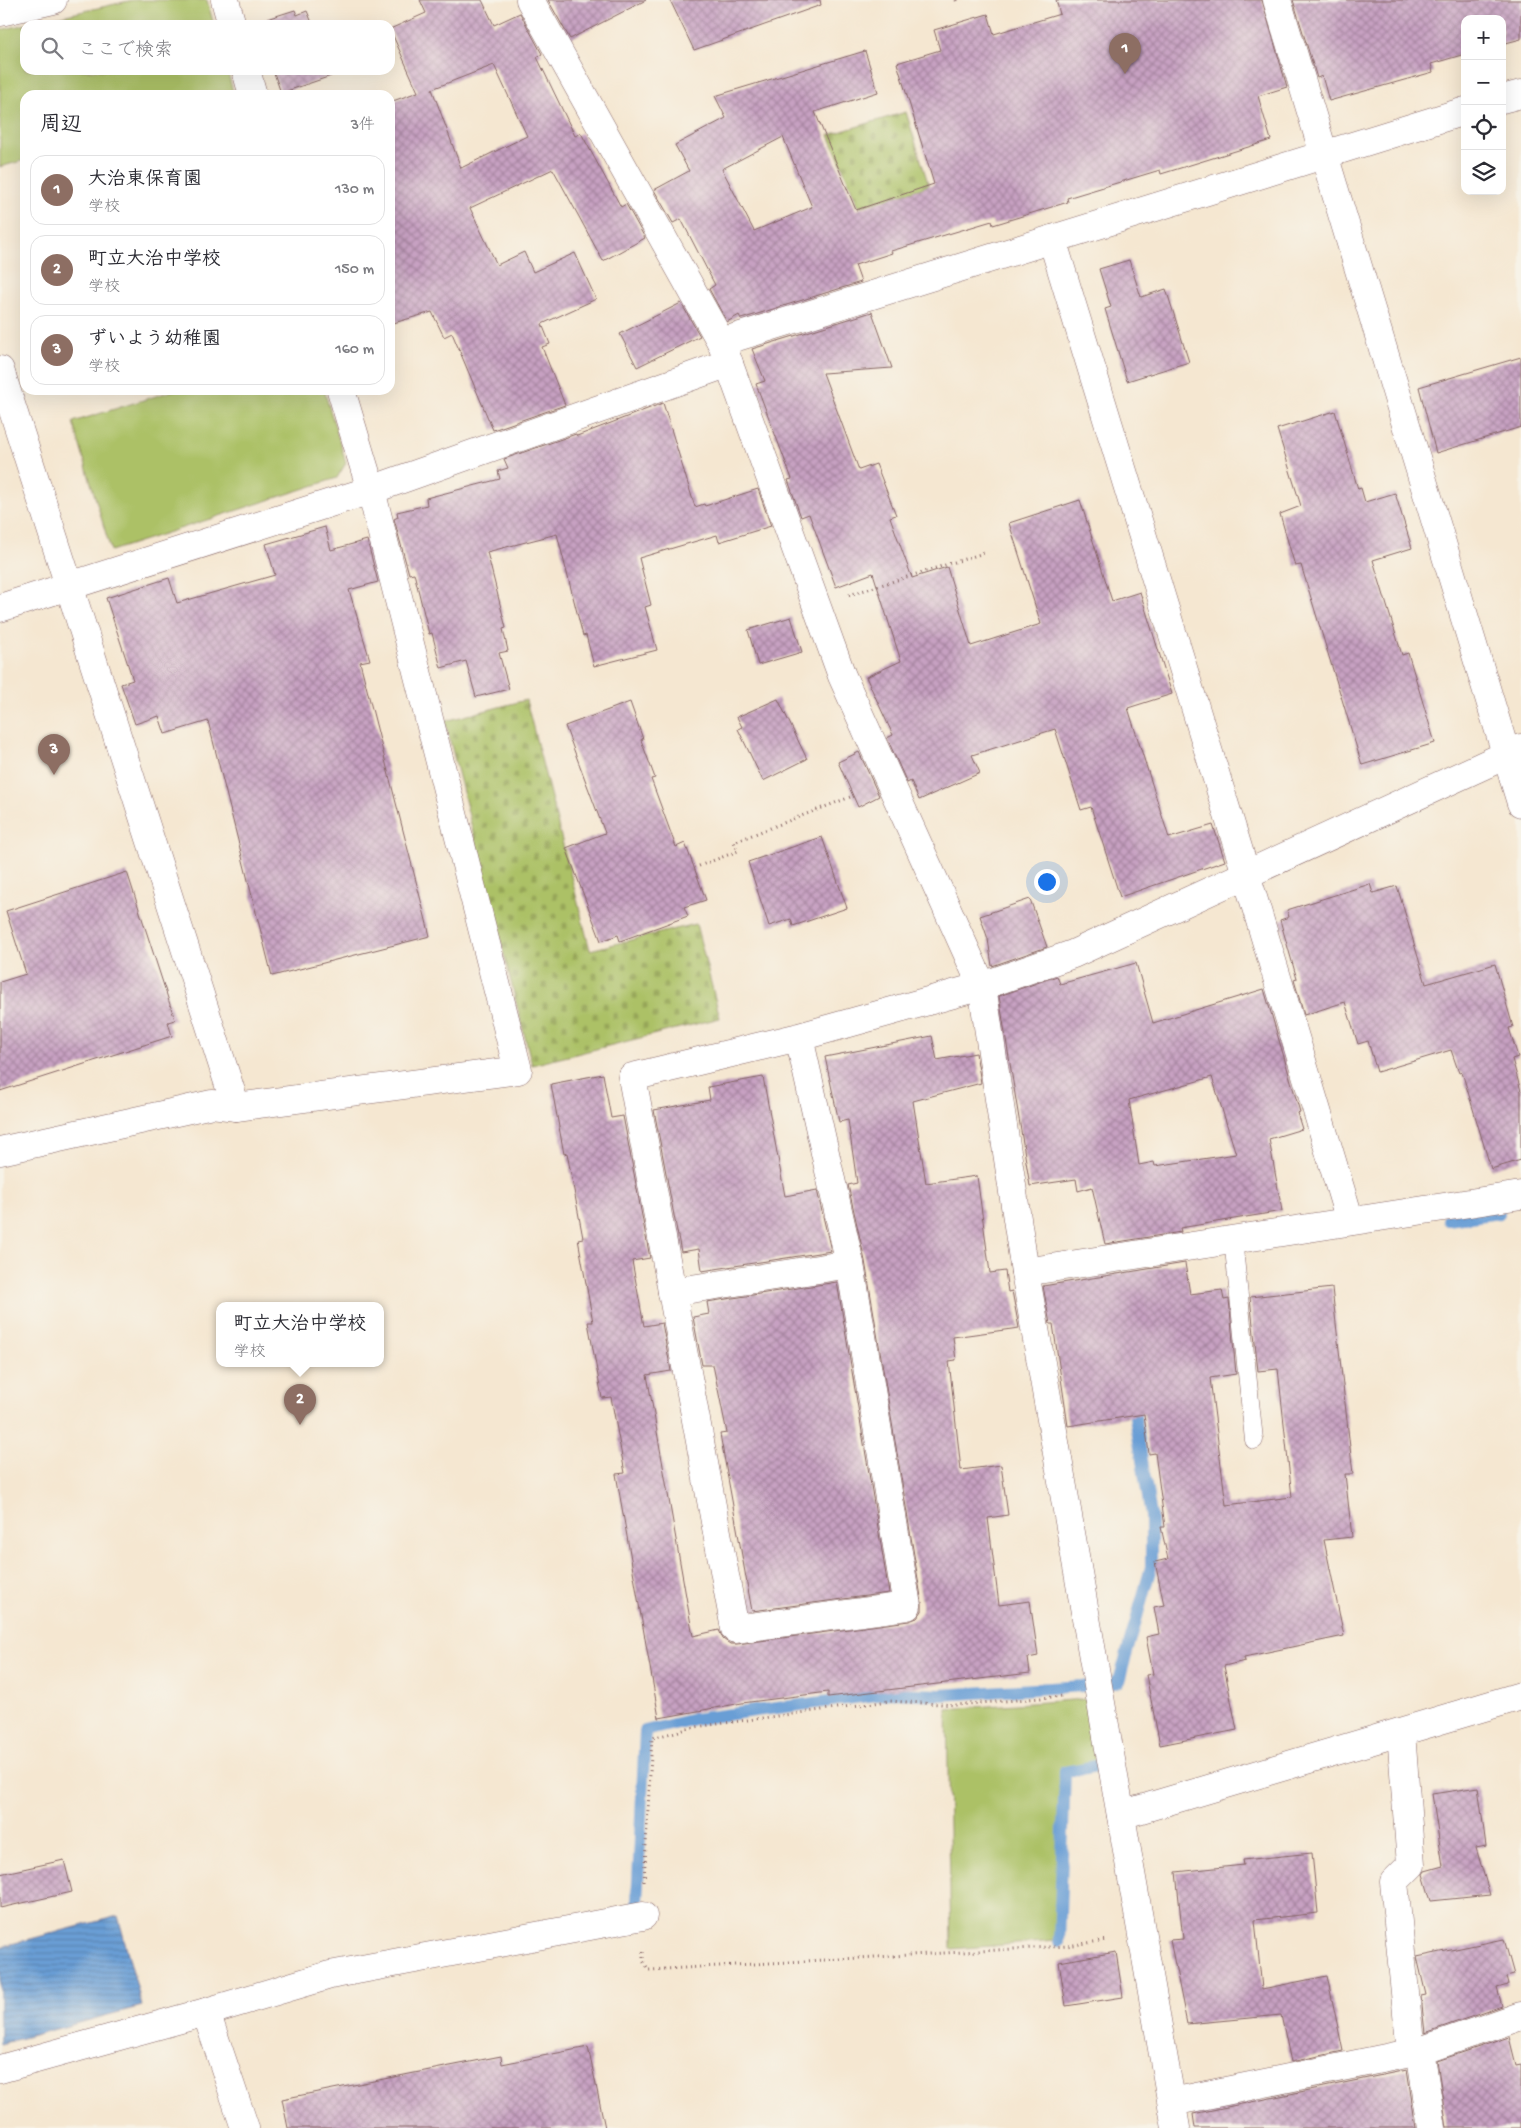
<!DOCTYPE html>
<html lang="ja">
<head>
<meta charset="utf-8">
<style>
	body { margin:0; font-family:"Gochi Hand","Klee One",sans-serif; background:#f7f7f7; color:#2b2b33 }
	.controls { position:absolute; right:15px; top:15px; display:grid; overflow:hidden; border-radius:10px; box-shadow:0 5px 20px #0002 }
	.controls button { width:45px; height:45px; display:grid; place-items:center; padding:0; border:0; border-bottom:1px solid #e1e1e2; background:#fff; color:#2b2b33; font:25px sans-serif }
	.you { position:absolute; left:1046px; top:881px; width:18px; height:18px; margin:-12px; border:4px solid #fff; border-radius:50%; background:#1a73e8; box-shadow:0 0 0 8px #1a73e833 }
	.badge { display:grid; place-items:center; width:32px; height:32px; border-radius:50%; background:#c8321e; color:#fff; font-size:16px; font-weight:700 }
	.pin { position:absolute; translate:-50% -41px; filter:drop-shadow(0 1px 2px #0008) }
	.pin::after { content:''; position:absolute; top:26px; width:18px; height:15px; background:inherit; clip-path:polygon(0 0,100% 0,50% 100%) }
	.popup { position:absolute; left:216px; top:1302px; width:168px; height:65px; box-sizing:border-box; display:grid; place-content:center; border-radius:10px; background:#fff; filter:drop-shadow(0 1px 4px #0005); font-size:16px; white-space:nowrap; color:#7c7c81 }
	.popup b { font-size:19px; color:#2b2b33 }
	.popup::after { content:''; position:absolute; left:50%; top:100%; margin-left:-10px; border:10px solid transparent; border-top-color:#fff }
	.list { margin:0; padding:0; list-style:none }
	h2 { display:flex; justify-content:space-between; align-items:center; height:65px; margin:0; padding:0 20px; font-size:21px }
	h2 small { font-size:16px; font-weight:400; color:#7c7c81 }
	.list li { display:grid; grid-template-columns:32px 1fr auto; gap:15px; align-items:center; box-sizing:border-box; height:70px; margin:0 10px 10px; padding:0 10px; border:1px solid #e1e1e2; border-radius:15px }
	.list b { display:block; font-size:19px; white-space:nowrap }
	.list p { margin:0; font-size:16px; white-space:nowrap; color:#7c7c81 }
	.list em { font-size:16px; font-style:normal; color:#7c7c81 }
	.icon { flex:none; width:28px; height:28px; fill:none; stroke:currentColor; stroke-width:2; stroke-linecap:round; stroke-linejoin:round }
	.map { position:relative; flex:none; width:1521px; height:2128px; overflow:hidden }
	.search { position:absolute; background:#fff; box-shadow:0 5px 20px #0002; left:20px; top:20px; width:375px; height:55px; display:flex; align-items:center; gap:12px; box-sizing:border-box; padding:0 18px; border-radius:15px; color:#7c7c81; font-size:19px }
	.panel { position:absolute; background:#fff; box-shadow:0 5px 20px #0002; left:20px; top:90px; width:375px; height:305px; border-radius:15px }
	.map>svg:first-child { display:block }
	.green { fill:#acc166; stroke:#7b7048 }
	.cemetery { fill:url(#cemetery-stones); stroke:#7b7048 }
	.water { fill:url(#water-rules); stroke:#5a5e80 }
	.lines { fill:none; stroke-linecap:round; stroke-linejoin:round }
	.stream { stroke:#699ed5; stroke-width:12 }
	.building { fill:url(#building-cross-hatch); fill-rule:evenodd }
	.lane-casing { stroke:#866565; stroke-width:19 }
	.street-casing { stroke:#866565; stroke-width:29 }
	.secondary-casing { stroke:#866565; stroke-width:29 }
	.path { stroke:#866565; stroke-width:3; stroke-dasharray:1 4; stroke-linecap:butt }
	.lane { stroke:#fff; stroke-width:18 }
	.street { stroke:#fff; stroke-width:28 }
	.secondary { stroke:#fff; stroke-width:28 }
</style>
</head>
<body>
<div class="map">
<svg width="1521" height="2128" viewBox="0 0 1521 2128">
	<defs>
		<pattern id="cemetery-stones" width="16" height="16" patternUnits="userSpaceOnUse" patternTransform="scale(1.25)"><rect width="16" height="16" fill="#acc166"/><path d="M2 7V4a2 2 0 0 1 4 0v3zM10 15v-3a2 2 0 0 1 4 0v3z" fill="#96a559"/></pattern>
		<pattern id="water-rules" width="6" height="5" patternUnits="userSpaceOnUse" patternTransform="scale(1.25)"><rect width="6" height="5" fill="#699ed5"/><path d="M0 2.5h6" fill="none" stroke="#5880ad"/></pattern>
		<pattern id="building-cross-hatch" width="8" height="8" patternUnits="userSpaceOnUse" patternTransform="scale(1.25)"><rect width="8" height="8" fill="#c7a1c2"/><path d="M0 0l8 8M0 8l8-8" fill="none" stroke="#a4839e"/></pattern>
	</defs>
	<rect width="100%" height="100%" fill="#f7f3e8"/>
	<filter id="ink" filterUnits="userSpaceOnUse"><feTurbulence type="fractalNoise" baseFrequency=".02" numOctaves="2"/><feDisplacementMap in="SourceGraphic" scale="10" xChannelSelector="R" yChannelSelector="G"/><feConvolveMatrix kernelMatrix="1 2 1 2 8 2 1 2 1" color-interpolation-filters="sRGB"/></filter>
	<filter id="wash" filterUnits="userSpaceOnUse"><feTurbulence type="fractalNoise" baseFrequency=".0096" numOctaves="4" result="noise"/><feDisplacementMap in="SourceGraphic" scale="20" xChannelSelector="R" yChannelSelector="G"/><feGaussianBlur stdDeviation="1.12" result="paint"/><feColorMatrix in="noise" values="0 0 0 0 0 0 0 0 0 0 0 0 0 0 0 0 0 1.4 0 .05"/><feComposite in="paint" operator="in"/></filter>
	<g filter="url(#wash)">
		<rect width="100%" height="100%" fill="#f5e7d1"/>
		<g class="green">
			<path d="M 133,0 L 207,0 L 214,25 L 25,25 L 25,70 L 227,70 L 234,95 L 25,95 L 25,160 L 0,167 L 0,30 Z"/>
			<path d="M 175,390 L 324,390 L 346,463 L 337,478 L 111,551 L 73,422 Z"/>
			<path d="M 1086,1699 L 1098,1764 L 1062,1771 L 1056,1941 L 951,1949 L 947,1709 Z"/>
		</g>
		<g class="cemetery">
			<path d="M 906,112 L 929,186 L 859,207 L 829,135 Z"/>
			<path d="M 526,700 L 590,950 L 696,924 L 720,1018 L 532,1065 L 445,721 Z"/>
		</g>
		<path class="water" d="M 118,1916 L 142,2006 L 0,2044 L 0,1947 Z"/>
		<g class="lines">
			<g class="stream">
				<path d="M 1448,1220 L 1499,1213"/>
				<path d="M 1113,1683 L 1119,1681 L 1151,1567 L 1151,1516 L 1132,1398"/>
				<path d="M 637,1903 L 645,1731 L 694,1719 L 891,1693 L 940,1695 L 1083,1686"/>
				<path d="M 1059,1941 L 1065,1772 L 1096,1766"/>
			</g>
		</g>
		<g id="blocks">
			<g class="building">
				<path d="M 420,0 L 482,0 L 494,25 L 520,13 L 542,54 L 537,57 L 575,136 L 581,133 L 621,207 L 626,204 L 645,238 L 603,261 L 553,169 L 470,208 L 497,265 L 524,252 L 533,272 L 575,253 L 596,299 L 542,324 L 550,344 L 542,347 L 565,405 L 493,430 L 452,333 L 444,337 L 432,312 L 390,324 L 390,102 L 418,92 L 390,29 L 426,13 ZM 494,65 L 527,136 L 461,168 L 432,89 Z"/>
				<path d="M 548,0 L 646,0 L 570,39 Z"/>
				<path d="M 670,0 L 820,0 L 821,5 L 694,50 Z"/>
				<path d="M 1056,0 L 1262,0 L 1287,87 L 1258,96 L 1271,140 L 1161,174 L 1160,170 L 1067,198 L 1068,202 L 993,225 L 992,221 L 891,251 L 892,253 L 855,265 L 861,282 L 741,319 L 739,315 L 727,322 L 709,289 L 715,285 L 681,219 L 673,223 L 654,190 L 689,171 L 675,145 L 726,118 L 715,96 L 865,51 L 878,92 L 815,112 L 856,210 L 934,184 L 897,63 L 940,50 L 934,30 L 988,14 L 994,34 L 1060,14 ZM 783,137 L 812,207 L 754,231 L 722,169 Z"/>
				<path d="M 1293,0 L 1521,0 L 1521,39 L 1502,44 L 1502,19 L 1465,19 L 1465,54 L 1431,64 L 1433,72 L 1329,101 L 1322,76 L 1317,78 Z"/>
				<path d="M 295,10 L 297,15 L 307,11 L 313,25 L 258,25 L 257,22 Z"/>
				<path d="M 273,70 L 329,70 L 331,76 L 281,93 Z"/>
				<path d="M 1129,260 L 1141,297 L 1166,289 L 1189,362 L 1127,381 L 1105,309 L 1111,307 L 1099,269 Z"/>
				<path d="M 681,303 L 700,336 L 637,367 L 620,334 Z"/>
				<path d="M 872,312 L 892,368 L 823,373 L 859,470 L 876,464 L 896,515 L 890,517 L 912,578 L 947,567 L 971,646 L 1041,624 L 1009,523 L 1080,500 L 1112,601 L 1140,592 L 1172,694 L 1128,708 L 1169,838 L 1213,825 L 1225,861 L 1120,897 L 1091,807 L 1081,810 L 1055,729 L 972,755 L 980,773 L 919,800 L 911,781 L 907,783 L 887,738 L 893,735 L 866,677 L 901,661 L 873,573 L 836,587 L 809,514 L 801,517 L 788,480 L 792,479 L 756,384 L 765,381 L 752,349 Z"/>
				<path d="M 1521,357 L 1521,427 L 1436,453 L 1419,387 Z"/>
				<path d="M 663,403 L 695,507 L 704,504 L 705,506 L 758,489 L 771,526 L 719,542 L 717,535 L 639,558 L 651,605 L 645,607 L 657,650 L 594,666 L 586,635 L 583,636 L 557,534 L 487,552 L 506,628 L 503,629 L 508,651 L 499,653 L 509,689 L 476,697 L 466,661 L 441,668 L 432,633 L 429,634 L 414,573 L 409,574 L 394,519 L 398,517 L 397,512 L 427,505 L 426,498 L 500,479 L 498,471 L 508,468 L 504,459 L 576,434 L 577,436 Z"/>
				<path d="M 1335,411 L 1358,489 L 1361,488 L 1365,502 L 1395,493 L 1412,548 L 1373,560 L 1402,655 L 1408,653 L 1435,743 L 1362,765 L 1301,565 L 1295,566 L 1280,514 L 1301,506 L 1277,429 Z"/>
				<path d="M 325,527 L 331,550 L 367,540 L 378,582 L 349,590 L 370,660 L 360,662 L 430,936 L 272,976 L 208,721 L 165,734 L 159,716 L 135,724 L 121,684 L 133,680 L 106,598 L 169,578 L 177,603 L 275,575 L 266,544 Z"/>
				<path d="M 791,617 L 802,652 L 758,665 L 748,630 Z"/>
				<path d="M 778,699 L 807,759 L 763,781 L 738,729 L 742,727 L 737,717 Z"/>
				<path d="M 630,702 L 643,739 L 641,740 L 655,778 L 651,779 L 676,847 L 685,843 L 706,900 L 684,907 L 688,916 L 620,941 L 618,935 L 601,941 L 566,848 L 605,833 L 565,726 Z"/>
				<path d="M 859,752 L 879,796 L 858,807 L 838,762 Z"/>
				<path d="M 822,837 L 847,908 L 793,926 L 791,919 L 769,926 L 748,862 Z"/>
				<path d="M 127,872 L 175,1020 L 168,1022 L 172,1036 L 0,1091 L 0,982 L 26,974 L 6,911 Z"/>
				<path d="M 1370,884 L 1373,893 L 1397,886 L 1426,984 L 1495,964 L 1513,1027 L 1509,1028 L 1518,1057 L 1512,1059 L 1521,1091 L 1521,1160 L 1491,1169 L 1462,1072 L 1459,1073 L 1451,1050 L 1377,1072 L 1368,1041 L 1358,1044 L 1345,1002 L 1304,1015 L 1294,980 L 1297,979 L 1280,920 L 1289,917 L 1287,910 Z"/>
				<path d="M 1030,899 L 1047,947 L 992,966 L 988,939 L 980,916 Z"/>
				<path d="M 1136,963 L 1153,1023 L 1264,989 L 1300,1112 L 1297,1113 L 1302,1129 L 1269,1139 L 1282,1211 L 1180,1228 L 1181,1232 L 1105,1244 L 1092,1187 L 1078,1191 L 1076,1179 L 1030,1186 L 999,996 L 1057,976 L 1060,984 ZM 1212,1077 L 1236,1154 L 1155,1166 L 1154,1162 L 1139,1165 L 1129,1100 Z"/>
				<path d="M 932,1036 L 937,1060 L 976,1053 L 981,1083 L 913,1101 L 926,1183 L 977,1176 L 990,1273 L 1005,1271 L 1008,1292 L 1012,1291 L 1019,1328 L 953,1337 L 956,1360 L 949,1361 L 961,1470 L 1001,1465 L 1008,1515 L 988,1518 L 999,1605 L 1030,1601 L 1038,1656 L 1028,1658 L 1030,1673 L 828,1697 L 828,1692 L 742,1703 L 659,1718 L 616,1474 L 625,1473 L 611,1397 L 602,1398 L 588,1322 L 593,1322 L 578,1239 L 583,1238 L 567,1153 L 564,1154 L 551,1084 L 603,1074 L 611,1118 L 623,1116 L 650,1258 L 632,1261 L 644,1326 L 662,1323 L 671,1371 L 647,1375 L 693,1636 L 719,1630 L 723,1639 L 730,1644 L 737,1644 L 909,1621 L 917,1618 L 922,1611 L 922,1603 L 865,1261 L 848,1185 L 857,1183 L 848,1120 L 839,1122 L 825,1057 Z"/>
				<path d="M 763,1077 L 785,1196 L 817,1190 L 831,1251 L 702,1271 L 699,1249 L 681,1252 L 654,1110 L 710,1100 L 708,1087 Z"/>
				<path d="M 1185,1263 L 1190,1294 L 1222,1290 L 1224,1300 L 1229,1299 L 1236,1374 L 1210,1378 L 1226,1505 L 1292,1497 L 1278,1369 L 1258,1371 L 1250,1297 L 1332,1288 L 1353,1474 L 1345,1474 L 1352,1537 L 1324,1540 L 1344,1636 L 1244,1657 L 1245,1661 L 1224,1666 L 1237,1730 L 1160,1745 L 1146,1675 L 1153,1674 L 1146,1637 L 1159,1634 L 1154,1607 L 1164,1605 L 1155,1562 L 1168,1559 L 1161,1527 L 1165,1527 L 1155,1453 L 1149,1454 L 1144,1414 L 1068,1426 L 1053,1324 L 1050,1324 L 1043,1286 Z"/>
				<path d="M 837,1282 L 889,1593 L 752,1611 L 720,1434 L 727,1433 L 713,1365 L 702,1365 L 693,1317 L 709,1314 L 707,1302 Z"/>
				<path d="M 1478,1787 L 1486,1846 L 1476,1848 L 1490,1895 L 1431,1901 L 1423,1874 L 1425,1871 L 1443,1866 L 1432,1794 Z"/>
				<path d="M 1312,1853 L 1318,1913 L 1255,1920 L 1262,1989 L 1327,1976 L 1343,2051 L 1291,2062 L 1281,2015 L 1187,2024 L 1170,1940 L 1183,1939 L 1176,1872 L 1244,1865 L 1243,1860 Z"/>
				<path d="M 64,1860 L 72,1892 L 0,1908 L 0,1874 Z"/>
				<path d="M 1504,1939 L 1514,1975 L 1506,1977 L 1508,1985 L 1497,1988 L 1502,2006 L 1425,2033 L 1421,1996 L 1426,1995 L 1417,1957 Z"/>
				<path d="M 1116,1952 L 1123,1997 L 1066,2006 L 1059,1962 Z"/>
				<path d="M 1509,2037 L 1516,2065 L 1521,2064 L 1521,2128 L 1447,2128 L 1437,2061 Z"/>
				<path d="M 588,2047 L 605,2128 L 288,2128 L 282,2099 L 501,2056 L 502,2064 Z"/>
				<path d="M 1407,2070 L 1416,2128 L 1195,2128 L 1193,2114 Z"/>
			</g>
		</g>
	</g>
	<g filter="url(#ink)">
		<use href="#blocks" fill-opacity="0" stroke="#866565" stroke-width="1"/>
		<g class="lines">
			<g class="lane-casing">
				<path id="lane" d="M 1233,1239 L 1254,1440"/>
			</g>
			<g class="street-casing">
				<g id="street">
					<path d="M 225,0 L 232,25"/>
					<path d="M 530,0 L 721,342 L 842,676 L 982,986 L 1025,1272 L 1176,2128"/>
					<path d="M 1277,0 L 1521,803"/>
					<path d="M 0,12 L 53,0"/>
					<path d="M 246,70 L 253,95"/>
					<path d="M 1502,99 L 1521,94"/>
					<path d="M 1052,239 L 1246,874 L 1350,1221"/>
					<path d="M 721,342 L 1465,111"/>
					<path d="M 0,370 L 236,1107"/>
					<path d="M 0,608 L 371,490 L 729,363"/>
					<path d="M 799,1037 L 850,1264 L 907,1606 L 735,1629 L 632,1077 L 799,1037 L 982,986 L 1073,954 L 1521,748"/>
					<path d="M 0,1151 L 212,1104 L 236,1107 L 518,1070 L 371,490 L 341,390"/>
					<path d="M 1025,1272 L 1521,1195"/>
					<path d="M 672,1292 L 850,1264"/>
					<path d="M 1401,1732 L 1411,1865 L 1394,1882 L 1411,2053"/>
					<path d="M 206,2012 L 245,2128"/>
					<path d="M 1420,2051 L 1432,2128"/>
					<path d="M 0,2069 L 206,2012 L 330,1975 L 643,1916"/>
					<path d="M 1172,2102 L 1420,2051 L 1521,2016"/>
				</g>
			</g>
			<g class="secondary-casing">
				<path id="secondary" d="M 1121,1815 L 1521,1696"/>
			</g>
			<g class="path">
				<path d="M 956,0 L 957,3"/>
				<path d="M 849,595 L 987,552"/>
				<path d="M 699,866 L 738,851 L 734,842 L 853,796"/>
				<path d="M 644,1881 L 652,1738 L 695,1727 L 889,1701 L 957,1705 L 1064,1696"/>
				<path d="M 643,1952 L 643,1961 L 649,1970 L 1067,1946 L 1107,1940"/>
			</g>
			<use href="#lane" class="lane"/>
			<use href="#street" class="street"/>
			<use href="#secondary" class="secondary"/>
		</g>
	</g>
</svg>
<div class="controls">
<button>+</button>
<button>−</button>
<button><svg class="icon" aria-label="locate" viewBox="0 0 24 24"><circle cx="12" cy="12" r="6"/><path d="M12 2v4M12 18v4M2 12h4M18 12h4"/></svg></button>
<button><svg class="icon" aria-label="layers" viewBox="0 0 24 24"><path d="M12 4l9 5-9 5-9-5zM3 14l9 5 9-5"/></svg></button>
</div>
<div class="you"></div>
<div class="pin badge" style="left:1125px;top:74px;background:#8d6e63">1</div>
<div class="pin badge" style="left:300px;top:1425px;background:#8d6e63">2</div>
<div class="popup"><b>町立大治中学校</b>学校</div>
<div class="pin badge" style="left:54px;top:775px;background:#8d6e63">3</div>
<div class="search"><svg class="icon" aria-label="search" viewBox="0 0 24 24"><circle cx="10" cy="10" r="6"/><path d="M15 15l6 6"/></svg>ここで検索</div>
<section class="panel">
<h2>周辺<small>3件</small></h2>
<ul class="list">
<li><span class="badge" style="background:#8d6e63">1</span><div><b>大治東保育園</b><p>学校</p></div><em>130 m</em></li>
<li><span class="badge" style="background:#8d6e63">2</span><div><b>町立大治中学校</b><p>学校</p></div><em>150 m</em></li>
<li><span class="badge" style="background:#8d6e63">3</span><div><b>ずいよう幼稚園</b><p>学校</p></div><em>160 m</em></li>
</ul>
</section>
</div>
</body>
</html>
